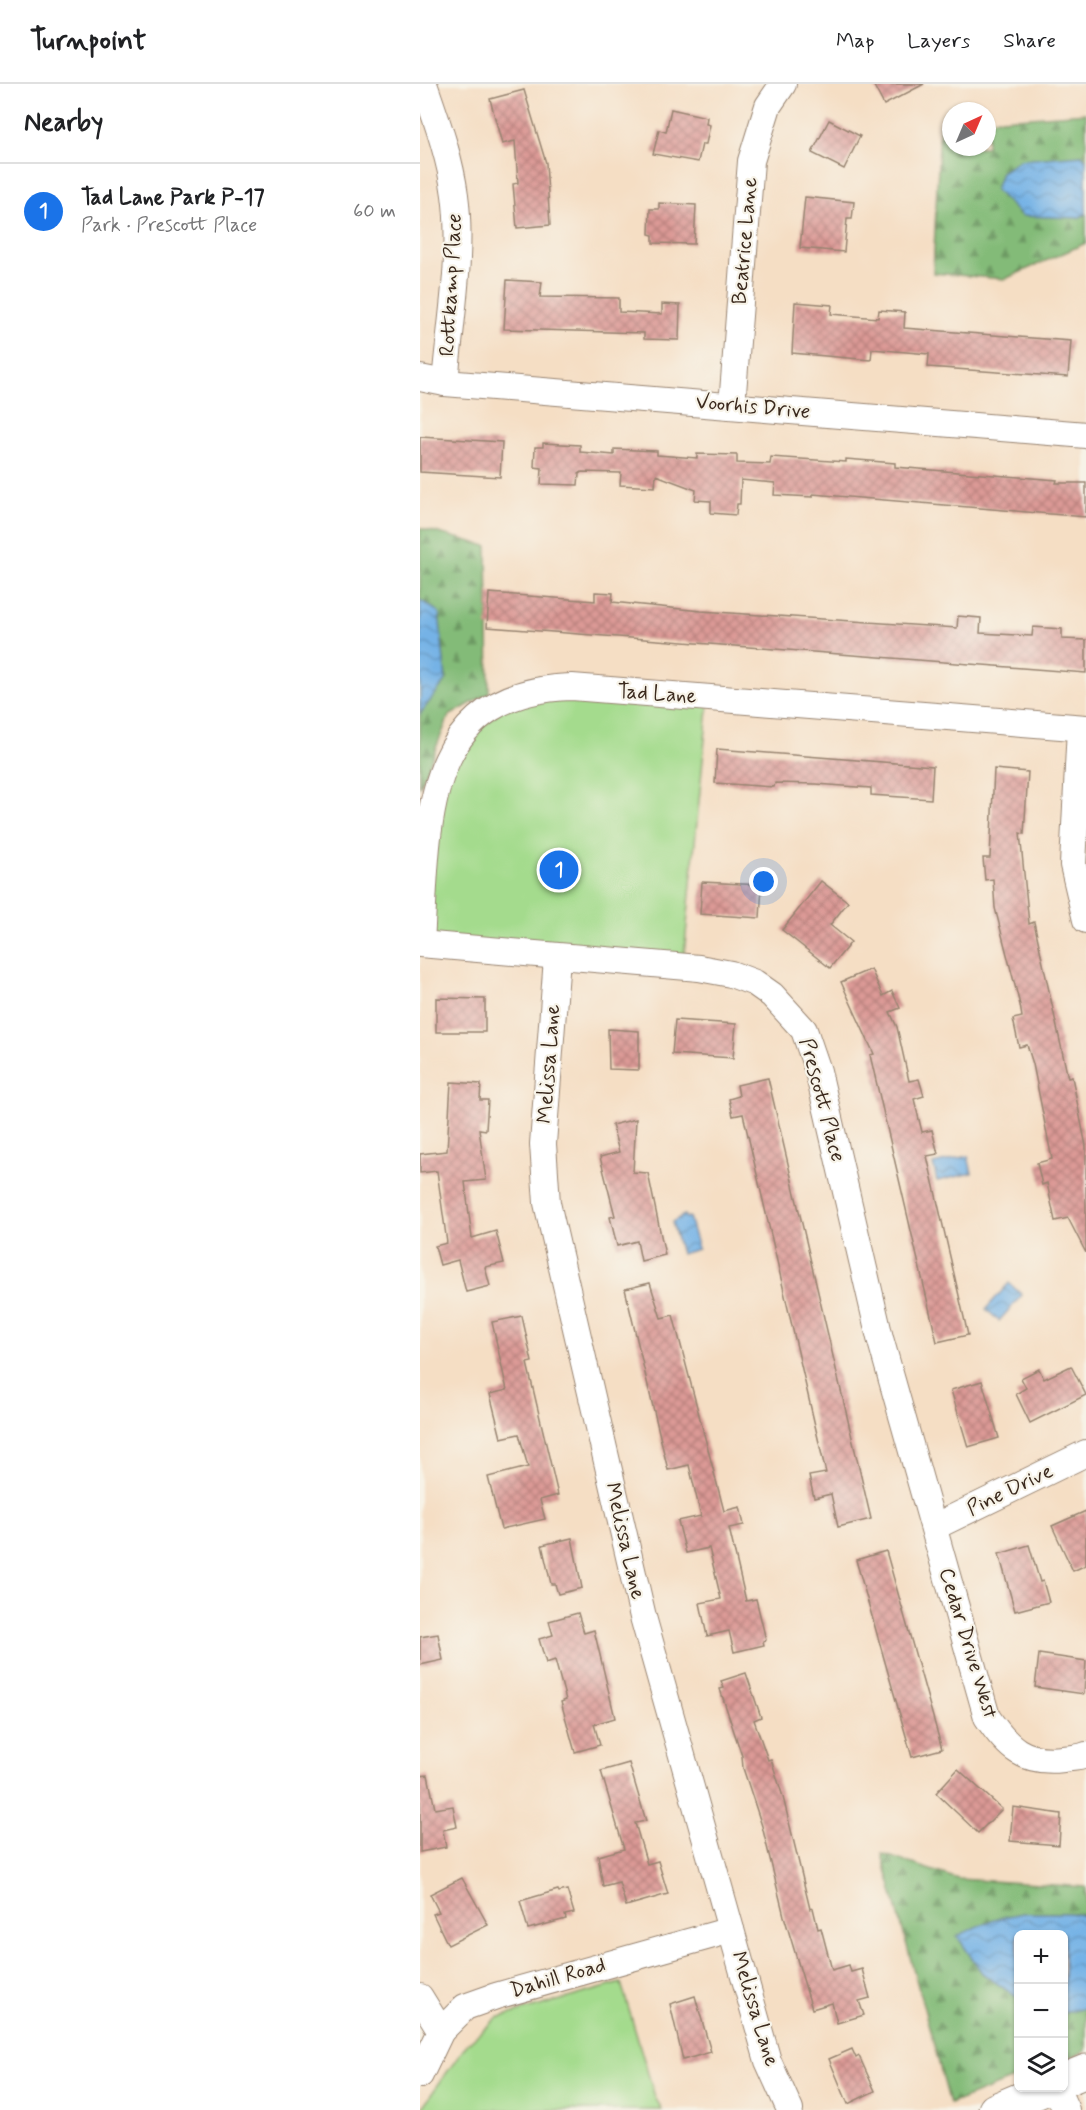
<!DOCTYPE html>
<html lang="en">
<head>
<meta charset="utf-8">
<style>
	body { margin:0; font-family:Mynerve,sans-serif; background:#f2f2f2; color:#202124 }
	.controls { position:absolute; right:18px; bottom:18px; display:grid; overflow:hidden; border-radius:9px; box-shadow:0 2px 4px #0004 }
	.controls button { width:54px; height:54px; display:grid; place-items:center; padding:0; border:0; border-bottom:2px solid #e0e0e0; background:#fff; color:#202124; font:30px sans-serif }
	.compass { position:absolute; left:522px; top:18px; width:54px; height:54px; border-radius:50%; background:#fff; box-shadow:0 2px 4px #0004; rotate:44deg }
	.you { position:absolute; left:344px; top:798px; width:21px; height:21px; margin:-15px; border:4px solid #fff; border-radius:50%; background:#1a73e8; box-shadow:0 0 0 9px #1a73e833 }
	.badge { display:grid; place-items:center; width:39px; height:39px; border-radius:50%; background:#1a73e8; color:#fff; font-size:20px; font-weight:700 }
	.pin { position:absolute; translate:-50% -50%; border:3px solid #fff; box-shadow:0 2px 6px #0006 }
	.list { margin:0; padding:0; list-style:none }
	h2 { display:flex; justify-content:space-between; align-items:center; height:78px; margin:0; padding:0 24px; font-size:26px }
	h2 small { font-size:20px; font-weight:400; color:#757577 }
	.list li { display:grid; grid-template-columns:39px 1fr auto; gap:18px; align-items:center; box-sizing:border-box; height:96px; padding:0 24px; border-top:2px solid #e0e0e0 }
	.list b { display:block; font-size:22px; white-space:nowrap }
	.list p { margin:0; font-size:20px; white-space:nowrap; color:#757577 }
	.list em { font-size:20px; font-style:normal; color:#757577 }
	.icon { flex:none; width:33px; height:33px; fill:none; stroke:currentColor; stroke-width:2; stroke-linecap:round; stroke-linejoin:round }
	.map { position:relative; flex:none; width:666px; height:2026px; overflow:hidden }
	header { display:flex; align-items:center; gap:36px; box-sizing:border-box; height:84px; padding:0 30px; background:#fff; border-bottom:2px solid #e0e0e0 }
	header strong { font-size:28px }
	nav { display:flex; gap:33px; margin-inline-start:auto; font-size:21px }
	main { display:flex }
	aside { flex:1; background:#fff }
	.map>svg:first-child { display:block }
	.forest { fill:url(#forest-firs); stroke:#5f724b; stroke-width:1.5 }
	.green { fill:#a4db8d; stroke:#708256; stroke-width:1.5 }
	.water { fill:url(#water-waves); stroke:#586e82; stroke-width:1.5 }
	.building { fill:url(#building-cross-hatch) }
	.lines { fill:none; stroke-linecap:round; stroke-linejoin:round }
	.minor-casing { stroke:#988471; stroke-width:28 }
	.major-casing { stroke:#988471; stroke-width:35 }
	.minor { stroke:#fff; stroke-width:26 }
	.major { stroke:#fff; stroke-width:33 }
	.labels { text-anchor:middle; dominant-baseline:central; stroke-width:4.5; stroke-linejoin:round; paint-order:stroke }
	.street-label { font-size:21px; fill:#3b2a1e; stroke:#f7f3e8 }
</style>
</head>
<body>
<header>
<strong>Turnpoint</strong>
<nav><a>Map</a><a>Layers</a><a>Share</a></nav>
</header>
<main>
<aside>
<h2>Nearby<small></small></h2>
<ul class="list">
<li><span class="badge">1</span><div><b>Tad Lane Park P-17</b><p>Park · Prescott Place</p></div><em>60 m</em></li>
</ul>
</aside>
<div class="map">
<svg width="666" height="2026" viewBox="0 0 666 2026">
	<defs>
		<pattern id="forest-firs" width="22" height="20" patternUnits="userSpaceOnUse" patternTransform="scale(1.5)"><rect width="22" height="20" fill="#83bb78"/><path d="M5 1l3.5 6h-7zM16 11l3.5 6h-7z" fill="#6c9862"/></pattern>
		<pattern id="water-waves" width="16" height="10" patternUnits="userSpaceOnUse" patternTransform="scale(1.5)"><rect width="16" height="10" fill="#74b2e6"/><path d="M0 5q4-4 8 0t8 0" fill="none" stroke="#6091ba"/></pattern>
		<pattern id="building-cross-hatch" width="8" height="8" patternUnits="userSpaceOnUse" patternTransform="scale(1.5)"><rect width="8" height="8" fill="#dc9a96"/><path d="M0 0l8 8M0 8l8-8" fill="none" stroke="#b47e7a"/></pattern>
	</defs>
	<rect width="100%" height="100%" fill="#f7f3e8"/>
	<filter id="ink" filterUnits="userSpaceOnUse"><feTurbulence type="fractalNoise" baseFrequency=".0167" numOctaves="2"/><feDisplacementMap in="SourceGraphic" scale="12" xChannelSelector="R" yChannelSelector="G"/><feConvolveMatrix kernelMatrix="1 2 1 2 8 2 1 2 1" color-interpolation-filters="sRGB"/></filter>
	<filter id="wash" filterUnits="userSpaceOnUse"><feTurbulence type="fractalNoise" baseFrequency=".008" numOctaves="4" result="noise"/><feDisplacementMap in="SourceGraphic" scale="24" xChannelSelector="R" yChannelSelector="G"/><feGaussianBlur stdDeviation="1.35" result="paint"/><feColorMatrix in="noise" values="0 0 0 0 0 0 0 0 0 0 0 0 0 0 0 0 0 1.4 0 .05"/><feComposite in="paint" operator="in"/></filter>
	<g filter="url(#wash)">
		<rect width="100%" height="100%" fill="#f5dec4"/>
		<g class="forest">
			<path d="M 666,29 L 666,76 L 661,71 L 658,134 L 666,130 L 666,159 L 585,195 L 513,189 L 520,39 L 531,39 L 531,63 L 567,63 L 567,36 Z"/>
			<path d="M 0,444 L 67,462 L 69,609 L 29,632 L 0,703 Z"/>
			<path d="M 462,1770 L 538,1795 L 666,1803 L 666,1832 L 649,1829 L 603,1829 L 562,1889 L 598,1914 L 598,1993 L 530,2020 Z"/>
			<path d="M 666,1924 L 666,1967 L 644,1976 L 644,1929 Z"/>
		</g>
		<g class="green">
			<path d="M 100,610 L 289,614 L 263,882 L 1,860 L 20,680 Z"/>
			<path d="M 201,1899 L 235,2013 L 242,2026 L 0,2026 L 48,1959 L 77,1934 Z"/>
		</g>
		<g class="water">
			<path d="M 662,71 L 666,76 L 666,130 L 658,134 L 602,132 L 575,106 L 581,88 L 600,76 Z"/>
			<path d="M 0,516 L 19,528 L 26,596 L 0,630 Z"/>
			<path d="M 548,1072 L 552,1089 L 517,1097 L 513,1080 Z"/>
			<path d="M 264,1131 L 266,1134 L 269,1133 L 278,1165 L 261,1170 L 252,1138 Z"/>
			<path d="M 589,1199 L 602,1211 L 579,1237 L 566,1225 Z"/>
			<path d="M 603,1829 L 649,1829 L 666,1832 L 666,1924 L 644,1929 L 644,1850 L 598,1850 L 598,1914 L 562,1889 L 537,1852 L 574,1835 Z"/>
		</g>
		<g id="blocks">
			<g class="building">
				<path d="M 453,0 L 504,0 L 464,21 Z"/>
				<path d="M 104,6 L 126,79 L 130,141 L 97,144 L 93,100 L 98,99 L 95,57 L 82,60 L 70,15 Z"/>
				<path d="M 251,25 L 287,33 L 286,40 L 290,41 L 286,60 L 282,60 L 278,78 L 233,70 L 239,46 L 246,48 Z"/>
				<path d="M 409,36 L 440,52 L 424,85 L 392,69 Z"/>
				<path d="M 385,113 L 434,118 L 432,135 L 427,135 L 424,168 L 380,164 Z"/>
				<path d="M 239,119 L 276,121 L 274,160 L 233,159 L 233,151 L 229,150 L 230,125 L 239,125 Z"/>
				<path d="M 87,196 L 122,198 L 120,213 L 199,214 L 199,228 L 242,230 L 242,220 L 260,221 L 259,256 L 224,255 L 224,249 L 84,245 Z"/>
				<path d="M 375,218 L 412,221 L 411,230 L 458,234 L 459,226 L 485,228 L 484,244 L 651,257 L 648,293 L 508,283 L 509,270 L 452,265 L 451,276 L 372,269 Z"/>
				<path d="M 0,353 L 82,358 L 80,393 L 0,388 Z"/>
				<path d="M 123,359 L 160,361 L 160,368 L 194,371 L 194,365 L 237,367 L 237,371 L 277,374 L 277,370 L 317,371 L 317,379 L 350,380 L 351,373 L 426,378 L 426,375 L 475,379 L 475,383 L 637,396 L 636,399 L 666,399 L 666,433 L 393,410 L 393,413 L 354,411 L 355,399 L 321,396 L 320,420 L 317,420 L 316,431 L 291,429 L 291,417 L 275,416 L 276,406 L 236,391 L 235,403 L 200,401 L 201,389 L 162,388 L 159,390 L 158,401 L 121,400 L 122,384 L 114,383 L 115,363 L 123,363 Z"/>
				<path d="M 175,508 L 193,509 L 192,518 L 281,527 L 537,544 L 538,532 L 561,534 L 560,549 L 612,552 L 613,543 L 642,545 L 642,555 L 666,556 L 666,589 L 67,543 L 69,509 L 175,517 Z"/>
				<path d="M 297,665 L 513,682 L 511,715 L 451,711 L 451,704 L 396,700 L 355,699 L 354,703 L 295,699 Z"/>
				<path d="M 574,685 L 608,688 L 604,750 L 600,749 L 609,840 L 614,838 L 648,994 L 652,993 L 666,1062 L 666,1169 L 648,1134 L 635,1137 L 627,1099 L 622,1101 L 617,1079 L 632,1075 L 613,980 L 607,961 L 599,963 L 593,935 L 602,933 L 600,921 L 575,824 L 573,795 L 565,796 L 563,774 L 570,774 Z"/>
				<path d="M 401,797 L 428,818 L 410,841 L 431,858 L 410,884 L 362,846 Z"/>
				<path d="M 282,798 L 342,801 L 340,834 L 280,830 Z"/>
				<path d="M 451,885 L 463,912 L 472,907 L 480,924 L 470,928 L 477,943 L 489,997 L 499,995 L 504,1012 L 494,1015 L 502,1048 L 512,1046 L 518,1070 L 507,1072 L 548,1251 L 517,1258 L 450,971 L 454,970 L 421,898 Z"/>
				<path d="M 16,914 L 65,915 L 65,948 L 16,948 Z"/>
				<path d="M 255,936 L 316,940 L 313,974 L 252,970 Z"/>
				<path d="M 188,945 L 219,947 L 219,986 L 189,985 Z"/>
				<path d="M 348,994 L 451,1435 L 418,1443 L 411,1410 L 394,1414 L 389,1392 L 406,1389 L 323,1030 L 313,1032 L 309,1015 L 319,1012 L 317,1001 Z"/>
				<path d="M 31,998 L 61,1000 L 60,1016 L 68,1016 L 66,1046 L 59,1045 L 66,1096 L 45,1098 L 52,1154 L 76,1147 L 84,1179 L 65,1183 L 70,1202 L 46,1208 L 38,1176 L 20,1181 L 15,1162 L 27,1159 L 17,1087 L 0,1089 L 0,1070 L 27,1067 Z"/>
				<path d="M 216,1035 L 213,1088 L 228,1089 L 245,1171 L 221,1177 L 217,1157 L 197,1162 L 190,1133 L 195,1132 L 180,1073 L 199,1068 L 192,1041 Z"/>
				<path d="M 230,1199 L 241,1234 L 253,1231 L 304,1427 L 320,1423 L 324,1441 L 309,1444 L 326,1517 L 336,1515 L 346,1556 L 343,1557 L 344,1561 L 314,1568 L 309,1547 L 287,1552 L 280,1519 L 301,1515 L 289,1464 L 266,1469 L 258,1437 L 281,1432 L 269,1381 L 248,1386 L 205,1205 Z"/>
				<path d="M 102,1232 L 112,1278 L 107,1279 L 138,1411 L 120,1416 L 125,1435 L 81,1445 L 68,1393 L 108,1383 L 99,1350 L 81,1354 L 70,1310 L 87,1306 L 72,1238 Z"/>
				<path d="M 651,1282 L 666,1311 L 610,1339 L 596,1310 L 606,1304 L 601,1294 L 619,1285 L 624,1295 Z"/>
				<path d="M 562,1297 L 579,1354 L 548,1363 L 531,1306 Z"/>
				<path d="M 666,1427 L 666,1481 L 653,1487 L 632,1442 Z"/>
				<path d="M 152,1454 L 162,1504 L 138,1510 L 135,1500 L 131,1500 L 122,1461 Z"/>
				<path d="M 609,1461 L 620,1498 L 623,1497 L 629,1518 L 595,1527 L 579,1470 Z"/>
				<path d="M 466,1467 L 522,1665 L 492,1673 L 436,1476 Z"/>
				<path d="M 158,1529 L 164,1549 L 174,1546 L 195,1634 L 174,1640 L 180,1661 L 155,1668 L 141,1618 L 146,1616 L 135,1576 L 126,1579 L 119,1555 L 133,1551 L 129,1537 Z"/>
				<path d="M 18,1550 L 23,1576 L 0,1581 L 0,1553 Z"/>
				<path d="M 619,1570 L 666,1577 L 664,1610 L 615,1603 Z"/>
				<path d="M 326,1589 L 341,1633 L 334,1636 L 348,1676 L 351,1675 L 363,1713 L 390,1825 L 393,1824 L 398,1845 L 401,1844 L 412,1886 L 429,1881 L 431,1888 L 442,1885 L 450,1914 L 439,1917 L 444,1931 L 417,1939 L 412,1919 L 392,1925 L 364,1832 L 342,1742 L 323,1684 L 322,1672 L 300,1605 L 304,1604 L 301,1597 Z"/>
				<path d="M 209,1679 L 226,1737 L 215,1739 L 227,1780 L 238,1777 L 248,1810 L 206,1822 L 199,1798 L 183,1802 L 178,1772 L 204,1765 L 181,1687 Z"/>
				<path d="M 538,1685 L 582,1725 L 558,1749 L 516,1709 Z"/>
				<path d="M 8,1691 L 15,1725 L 33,1722 L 37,1743 L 23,1746 L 26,1763 L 0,1768 L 0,1692 Z"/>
				<path d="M 593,1723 L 641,1730 L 639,1761 L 590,1757 Z"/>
				<path d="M 42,1794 L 68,1841 L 28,1861 L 13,1830 L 19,1828 L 10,1810 Z"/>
				<path d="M 138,1806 L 139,1808 L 147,1806 L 154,1829 L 145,1831 L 146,1835 L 108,1845 L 100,1817 Z"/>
				<path d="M 275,1912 L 291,1968 L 263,1976 L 250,1920 Z"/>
				<path d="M 432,1965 L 436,1974 L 439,1972 L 455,2007 L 428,2020 L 409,1975 Z"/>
			</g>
		</g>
	</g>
	<g filter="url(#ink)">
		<use href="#blocks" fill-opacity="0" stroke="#988471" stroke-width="1.5"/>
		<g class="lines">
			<g class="minor-casing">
				<g id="minor">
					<path d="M 4,0 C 16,35 30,73 35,111 C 43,170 30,239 25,299"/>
					<path d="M 0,294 L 25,299 L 666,351"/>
					<path d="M 312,322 L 331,77 L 348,22 L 363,0"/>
					<path d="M 660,644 L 653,781 L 666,836"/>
					<path d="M 0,860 L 279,884 L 311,890 L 335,899 L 352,911 L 384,946 L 398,987 L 460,1254 L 567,1633 C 587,1663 604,1680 643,1675 C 651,1674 659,1674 666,1671"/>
					<path d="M 1,860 C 8,741 0,607 152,603 L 666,644"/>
					<path d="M 137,874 L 123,1060 L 127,1119 L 223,1533 L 348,1977 L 370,2026"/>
					<path d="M 514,1443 L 666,1369"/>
					<path d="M 0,1913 L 21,1947"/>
					<path d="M 0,1991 L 21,1947 L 45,1923 L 76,1912 L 311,1846"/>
					<path d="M 636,2004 L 646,2026"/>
				</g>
			</g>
			<g class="major-casing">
				<g id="major">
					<path d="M 644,1996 L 666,1987"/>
					<path d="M 575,2026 L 627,2004"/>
				</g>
			</g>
			<use href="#minor" class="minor"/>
			<use href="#major" class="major"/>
		</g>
	</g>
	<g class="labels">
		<g class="street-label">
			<text transform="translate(325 157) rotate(-85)">Beatrice Lane</text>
			<text transform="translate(31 201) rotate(-87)">Rottkamp Place</text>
			<text transform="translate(333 323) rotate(5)">Voorhis Drive</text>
			<text transform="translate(237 610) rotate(4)">Tad Lane</text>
			<text transform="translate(129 980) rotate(-86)">Melissa Lane</text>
			<text transform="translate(402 1016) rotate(75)">Prescott Place</text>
			<text transform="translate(590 1406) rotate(-26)">Pine Drive</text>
			<text transform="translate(205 1457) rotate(77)">Melissa Lane</text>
			<text transform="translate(548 1559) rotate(73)">Cedar Drive West</text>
			<text transform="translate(138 1894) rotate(-16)">Dahill Road</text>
			<text transform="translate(335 1925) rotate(73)">Melissa Lane</text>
		</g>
	</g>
</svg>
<div class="controls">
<button>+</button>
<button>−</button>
<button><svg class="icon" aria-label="layers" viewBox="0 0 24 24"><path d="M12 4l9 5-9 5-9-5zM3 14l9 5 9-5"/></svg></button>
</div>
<svg class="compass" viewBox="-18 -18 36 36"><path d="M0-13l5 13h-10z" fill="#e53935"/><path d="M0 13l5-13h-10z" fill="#757577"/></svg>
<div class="you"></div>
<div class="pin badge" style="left:139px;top:786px">1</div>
</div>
</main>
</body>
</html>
